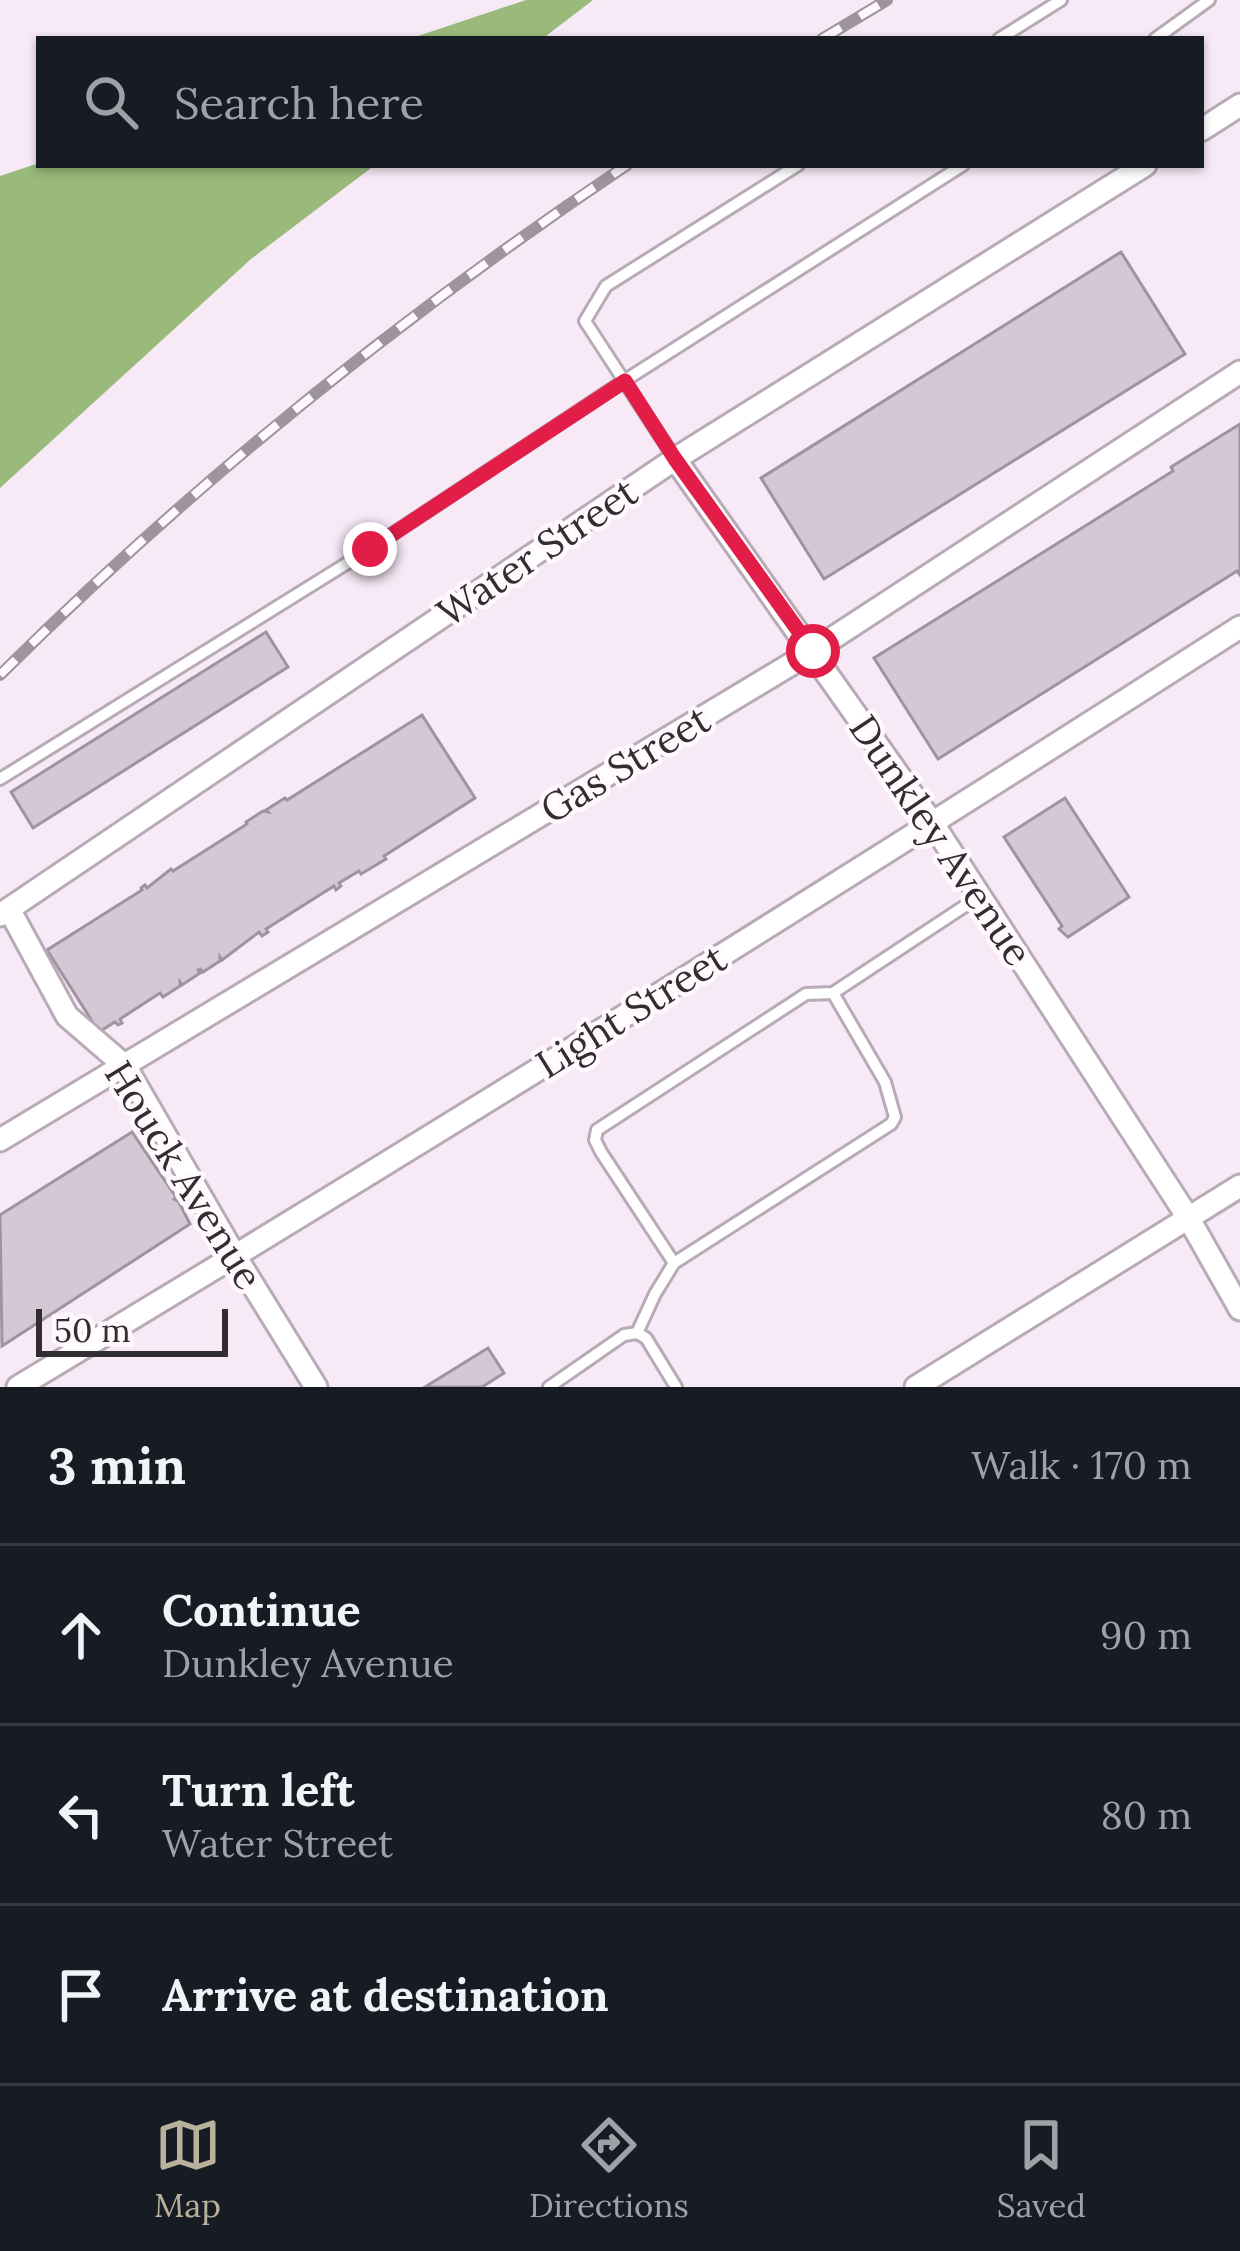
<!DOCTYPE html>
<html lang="en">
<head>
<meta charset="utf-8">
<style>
	body { margin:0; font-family:Lora,serif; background:#242831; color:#f1f3f6 }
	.scale { position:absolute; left:36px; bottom:30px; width:192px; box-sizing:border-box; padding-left:12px; border:6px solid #322d31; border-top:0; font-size:33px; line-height:42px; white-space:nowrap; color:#322d31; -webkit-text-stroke:9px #fff9fe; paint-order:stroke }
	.stop { position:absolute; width:36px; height:36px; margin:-27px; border:9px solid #e11d48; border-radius:50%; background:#fff }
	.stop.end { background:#e11d48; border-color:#fff; box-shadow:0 3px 12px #0008 }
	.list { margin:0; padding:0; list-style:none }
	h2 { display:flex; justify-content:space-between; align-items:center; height:156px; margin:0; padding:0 48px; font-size:51px }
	h2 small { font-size:39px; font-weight:400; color:#9ea1a6 }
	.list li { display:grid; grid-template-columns:78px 1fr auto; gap:36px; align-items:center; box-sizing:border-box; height:180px; padding:0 48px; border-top:3px solid #363941 }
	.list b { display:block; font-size:45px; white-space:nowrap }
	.list p { margin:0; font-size:39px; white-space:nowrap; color:#9ea1a6 }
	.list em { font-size:39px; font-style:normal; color:#9ea1a6 }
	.icon { flex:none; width:66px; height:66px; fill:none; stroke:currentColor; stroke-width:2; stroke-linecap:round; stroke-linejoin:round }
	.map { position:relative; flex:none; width:1240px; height:1387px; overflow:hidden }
	.search { position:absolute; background:#171b24; box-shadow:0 3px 9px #0004; left:36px; right:36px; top:36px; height:132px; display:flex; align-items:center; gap:30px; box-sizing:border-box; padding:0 42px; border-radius:0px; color:#9ea1a6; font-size:45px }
	.sheet { height:696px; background:#171b24 }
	nav { display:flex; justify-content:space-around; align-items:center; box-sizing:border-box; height:168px; border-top:3px solid #363941; background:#171b24; font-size:33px; color:#9ea1a6 }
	nav a { display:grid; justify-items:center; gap:6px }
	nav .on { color:#b9b19c }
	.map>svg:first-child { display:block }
	.forest { fill:#99ba7b }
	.building { fill:#d5c8d5; stroke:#9f939f; stroke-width:3 }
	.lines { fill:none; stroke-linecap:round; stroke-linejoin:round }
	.lane-casing { stroke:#b8aab6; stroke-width:16 }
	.street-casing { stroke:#b8aab6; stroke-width:27 }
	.lane { stroke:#fff; stroke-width:10 }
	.street { stroke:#fff; stroke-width:21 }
	.rail-casing { stroke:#9e949d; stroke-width:12 }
	.rail { stroke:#fff9fe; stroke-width:8; stroke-dasharray:22; stroke-linecap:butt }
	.route { stroke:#e11d48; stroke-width:15 }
	.labels { text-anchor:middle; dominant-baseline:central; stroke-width:9; stroke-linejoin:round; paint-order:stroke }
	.street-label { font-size:39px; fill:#322d31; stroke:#fff9fe }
</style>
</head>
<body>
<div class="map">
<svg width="1240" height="1387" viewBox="0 0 1240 1387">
	<rect width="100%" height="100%" fill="#f7e9f6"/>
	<g class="forest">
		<path d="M 526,0 L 593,0 L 542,39 L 409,39 Z"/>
		<path d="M 39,163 L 39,165 L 375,165 L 251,259 L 0,488 L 0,176 Z"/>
	</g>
	<g class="building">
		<path d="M 1121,252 L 1185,354 L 824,579 L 761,478 Z"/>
		<path d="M 1240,424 L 1240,575 L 1237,571 L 938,759 L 874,658 L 1173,471 L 1171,467 Z"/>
		<path d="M 266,632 L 288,667 L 33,828 L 11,792 Z"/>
		<path d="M 422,715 L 475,798 L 384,856 L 386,859 L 361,874 L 359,871 L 339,883 L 341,886 L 336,890 L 334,886 L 266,929 L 268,932 L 262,936 L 259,932 L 222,960 L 220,957 L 220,961 L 203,972 L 200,969 L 198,970 L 200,973 L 182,985 L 180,982 L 180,986 L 163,997 L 160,993 L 120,1019 L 122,1023 L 118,1025 L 115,1022 L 99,1032 L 47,950 L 142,890 L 141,888 L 145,885 L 147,888 L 171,869 L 173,871 L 247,824 L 246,822 L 263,811 L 268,812 L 266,810 L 285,798 L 287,800 Z"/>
		<path d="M 1065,798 L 1129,897 L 1068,937 L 1059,929 L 1062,926 L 1004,837 Z"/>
		<path d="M 132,1132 L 176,1197 L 174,1199 L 179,1202 L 190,1224 L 2,1346 L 0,1215 Z"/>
		<path d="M 488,1348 L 504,1373 L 482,1387 L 425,1387 Z"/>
	</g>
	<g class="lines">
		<g class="lane-casing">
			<g id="lane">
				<path d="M 999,39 L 1061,0"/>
				<path d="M 1155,39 L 1209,0"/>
				<path d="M 675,459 L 585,321 L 606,286 L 798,165"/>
				<path d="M 0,779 L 370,549 L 624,381 L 963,165"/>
				<path d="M 674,1263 L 601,1152 L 595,1140 L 597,1130 L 806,994 L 833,993 L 980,896"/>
				<path d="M 637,1333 L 655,1294 L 674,1263 L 891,1124 L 895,1117 L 885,1082 L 833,993"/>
				<path d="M 637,1333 L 646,1338 L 676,1387"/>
				<path d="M 549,1387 L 624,1335 L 637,1333"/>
			</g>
		</g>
		<g class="street-casing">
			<g id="street">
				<path d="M 1201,130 L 1240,105"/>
				<path d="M 675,459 L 933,824 L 1189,1219 L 1240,1309"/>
				<path d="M 9,909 L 67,1016 L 125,1066 L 235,1256 L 316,1387"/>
				<path d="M 0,915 L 675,459 L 1145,165"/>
				<path d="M 0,1140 L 813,651 L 1240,372"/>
				<path d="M 18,1387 C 429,1140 836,886 1240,627"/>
				<path d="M 916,1387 L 1240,1186"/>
			</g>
		</g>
		<use href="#lane" class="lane"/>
		<use href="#street" class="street"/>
		<g class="rail-casing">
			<g id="rail">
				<path d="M 822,39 L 887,0"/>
				<path d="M 0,675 C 191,485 403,315 627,165"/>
			</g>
		</g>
		<use href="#rail" class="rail"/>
	</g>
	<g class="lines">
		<path class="route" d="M 370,549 L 625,381 L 675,459 L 813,651"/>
	</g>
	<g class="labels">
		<g class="street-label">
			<text transform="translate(537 552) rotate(-34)">Water Street</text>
			<text transform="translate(625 764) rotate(-31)">Gas Street</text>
			<text transform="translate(941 840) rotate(56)">Dunkley Avenue</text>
			<text transform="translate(631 1011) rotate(-32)">Light Street</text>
			<text transform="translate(184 1175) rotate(58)">Houck Avenue</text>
		</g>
	</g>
</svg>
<div class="scale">50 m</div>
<div class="stop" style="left:813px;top:651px"></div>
<div class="stop end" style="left:370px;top:549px"></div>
<div class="search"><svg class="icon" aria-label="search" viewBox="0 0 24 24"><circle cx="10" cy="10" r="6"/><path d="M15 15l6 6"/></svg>Search here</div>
</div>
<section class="sheet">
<h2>3 min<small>Walk · 170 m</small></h2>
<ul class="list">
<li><svg class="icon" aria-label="ahead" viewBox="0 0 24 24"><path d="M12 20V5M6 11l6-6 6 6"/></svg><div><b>Continue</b><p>Dunkley Avenue</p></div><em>90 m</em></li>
<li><svg class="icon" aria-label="left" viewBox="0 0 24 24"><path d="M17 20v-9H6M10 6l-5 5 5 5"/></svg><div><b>Turn left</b><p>Water Street</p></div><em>80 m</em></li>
<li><svg class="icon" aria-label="arrive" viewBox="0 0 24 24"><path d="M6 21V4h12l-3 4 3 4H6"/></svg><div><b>Arrive at destination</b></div></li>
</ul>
</section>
<nav>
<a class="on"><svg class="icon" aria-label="map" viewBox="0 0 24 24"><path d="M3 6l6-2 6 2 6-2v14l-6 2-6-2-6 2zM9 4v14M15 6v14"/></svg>Map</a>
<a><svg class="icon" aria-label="directions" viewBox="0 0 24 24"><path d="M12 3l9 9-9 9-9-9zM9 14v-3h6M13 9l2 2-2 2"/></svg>Directions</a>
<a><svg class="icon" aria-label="saved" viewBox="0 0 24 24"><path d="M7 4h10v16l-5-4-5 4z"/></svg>Saved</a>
</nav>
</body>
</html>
